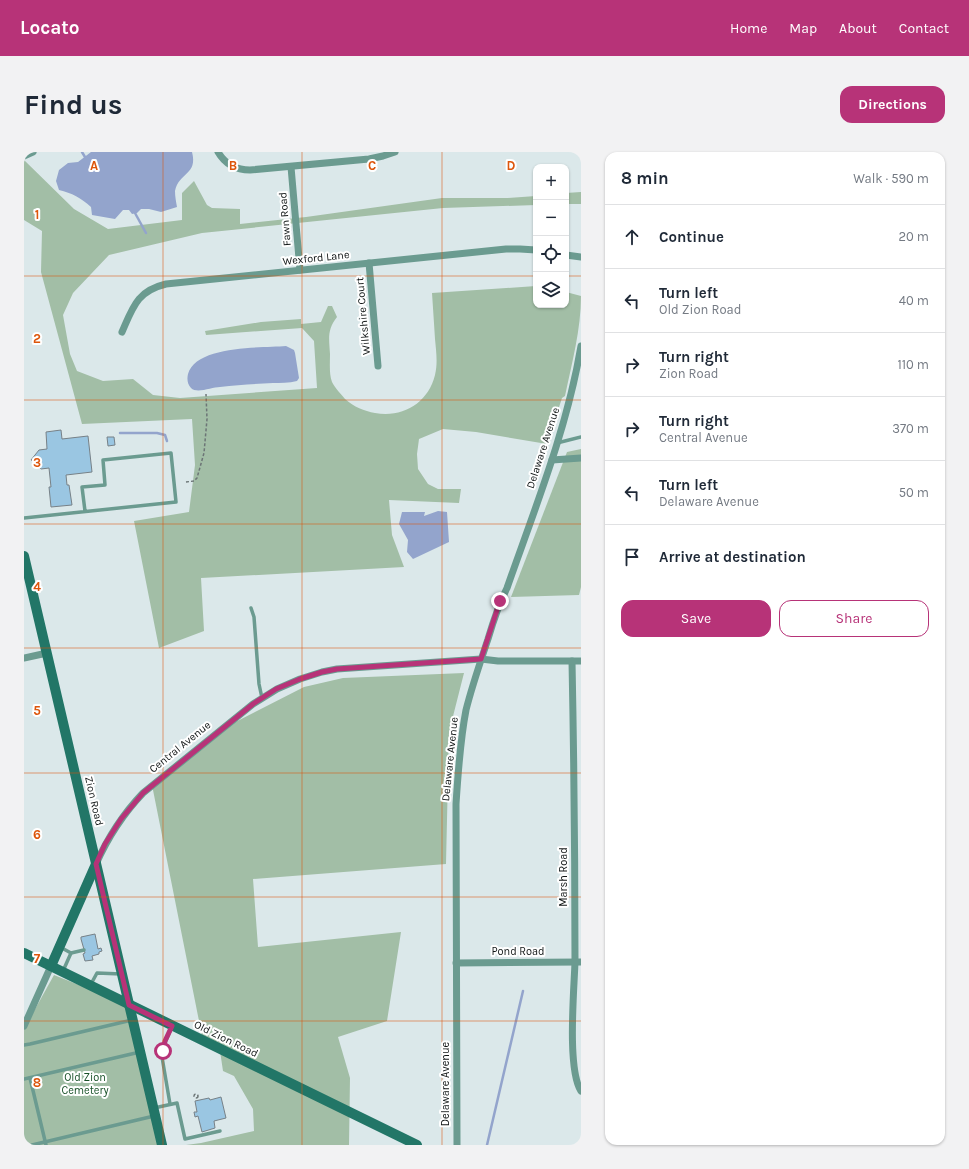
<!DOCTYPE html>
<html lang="en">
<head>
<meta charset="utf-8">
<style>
	body { margin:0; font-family:Karla,sans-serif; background:#f2f2f3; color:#1f2937 }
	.controls { position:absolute; right:12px; top:12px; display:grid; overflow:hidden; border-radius:8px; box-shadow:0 1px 3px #0004 }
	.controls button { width:36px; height:36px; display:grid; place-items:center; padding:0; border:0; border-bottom:1px solid #e0e1e3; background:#fff; color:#1f2937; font:20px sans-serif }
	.stop { position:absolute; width:12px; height:12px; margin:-9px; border:3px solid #b73378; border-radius:50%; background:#fff }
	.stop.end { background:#b73378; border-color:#fff; box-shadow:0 1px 4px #0008 }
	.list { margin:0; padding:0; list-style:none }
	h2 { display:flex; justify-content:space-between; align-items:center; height:52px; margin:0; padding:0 16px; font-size:17px }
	h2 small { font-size:13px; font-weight:400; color:#747a83 }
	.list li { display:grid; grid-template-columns:26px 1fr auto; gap:12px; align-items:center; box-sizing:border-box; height:64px; padding:0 16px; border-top:1px solid #e0e1e3 }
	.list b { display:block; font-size:15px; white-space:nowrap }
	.list p { margin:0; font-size:13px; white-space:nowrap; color:#747a83 }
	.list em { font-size:13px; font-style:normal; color:#747a83 }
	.actions { display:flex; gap:8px; padding:12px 16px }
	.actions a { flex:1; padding:9px 0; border:1px solid #b73378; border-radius:12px; text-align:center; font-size:14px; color:#b73378 }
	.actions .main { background:#b73378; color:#fff }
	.icon { flex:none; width:22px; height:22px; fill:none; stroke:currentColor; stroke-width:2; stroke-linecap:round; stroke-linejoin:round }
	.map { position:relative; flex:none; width:557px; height:993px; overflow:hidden; border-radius:12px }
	header { display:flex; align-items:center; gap:24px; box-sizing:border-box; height:56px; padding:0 20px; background:#b73378; color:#fff }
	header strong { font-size:19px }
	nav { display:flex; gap:22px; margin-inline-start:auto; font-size:14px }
	.intro { display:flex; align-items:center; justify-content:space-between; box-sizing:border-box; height:96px; padding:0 24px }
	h1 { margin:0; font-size:28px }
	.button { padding:10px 18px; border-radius:12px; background:#b73378; color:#fff; font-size:14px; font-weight:700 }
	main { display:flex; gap:24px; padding:0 24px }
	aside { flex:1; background:#fff; border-radius:12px; box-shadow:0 1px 3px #0004 }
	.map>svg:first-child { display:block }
	.green { fill:#a2bea6 }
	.water { fill:#93a4cc }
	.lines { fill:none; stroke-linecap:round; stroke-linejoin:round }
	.stream { stroke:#93a4cc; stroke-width:2.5 }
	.building { fill:#9ac6e2; stroke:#778187 }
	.path { stroke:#6c7576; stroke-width:1.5; stroke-dasharray:3 2; stroke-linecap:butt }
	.lane { stroke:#6b9b90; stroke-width:3.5 }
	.street { stroke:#6b9b90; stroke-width:7 }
	.secondary { stroke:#227667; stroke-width:10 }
	.route { stroke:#b73378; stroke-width:5 }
	.grid { fill:none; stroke:#dd560c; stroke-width:1; stroke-opacity:0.55 }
	.labels { text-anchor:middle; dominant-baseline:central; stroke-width:4; stroke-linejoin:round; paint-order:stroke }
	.street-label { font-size:11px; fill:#0f1414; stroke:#fff }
	.park-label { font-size:11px; fill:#175027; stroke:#fff }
	.grid-label { font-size:13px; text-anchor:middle; font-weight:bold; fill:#dd560c; stroke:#fff; stroke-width:4; stroke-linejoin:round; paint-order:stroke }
</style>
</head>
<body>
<header>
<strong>Locato</strong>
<nav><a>Home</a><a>Map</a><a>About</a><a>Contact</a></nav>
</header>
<div class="intro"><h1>Find us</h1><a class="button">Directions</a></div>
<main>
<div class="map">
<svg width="557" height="993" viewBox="0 0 557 993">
	<rect width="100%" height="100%" fill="#dbe8ea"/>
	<g class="green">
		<path d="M 0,8 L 50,57 L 84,77 L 158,68 L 158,41 L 170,29 L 183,53 L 188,56 L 216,57 L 216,72 L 282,65 L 418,46 L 484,46 L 512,44 L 512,53 L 419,56 L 178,81 L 85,103 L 49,141 L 39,163 L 46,202 L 53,219 L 79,229 L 109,227 L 129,243 L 156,246 L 293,236 L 290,189 L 278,176 L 182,183 L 181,179 L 237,170 L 277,167 L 277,172 L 297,170 L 304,154 L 308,154 L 313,165 C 303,178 305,186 306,202 C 306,211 305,222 308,230 C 311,236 317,242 321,247 C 330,255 340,259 351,261 C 379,266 404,251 411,223 C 414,211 412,198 411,187 C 410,171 409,156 408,141 L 512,134 L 512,153 L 542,153 L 542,140 L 557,144 C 557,177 548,211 541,244 L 538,246 L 523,292 L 452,280 L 419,277 L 395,287 L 393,302 L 394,317 L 404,332 L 414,337 L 437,337 L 435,351 L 365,348 L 368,383 L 380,415 L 177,426 L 180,479 L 135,496 L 110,369 L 165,360 L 171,313 L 168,267 L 58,272 L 17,120 L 18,79 L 0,68 Z"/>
		<path d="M 557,40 L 557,52 L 542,52 L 542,41 Z"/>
		<path d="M 557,297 L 557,435 L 555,443 L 487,445 L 543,300 Z"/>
		<path d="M 440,521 L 425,580 L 422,712 L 229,727 L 234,795 L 377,780 L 363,869 L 314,885 L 326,926 L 325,993 L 162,993 L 177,991 L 230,979 L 229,957 L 210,924 L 199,919 L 196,899 L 179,889 L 128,633 L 192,580 L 280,535 L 319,526 Z"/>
		<path d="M 30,823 L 105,853 L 138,993 L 0,993 L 0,877 Z"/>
	</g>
	<g class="water">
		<path d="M 67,0 L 168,0 C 174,23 155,20 151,39 C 151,44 152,50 153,55 L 137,60 L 125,57 L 117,57 L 113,61 L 108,62 L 105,58 L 99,58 L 91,67 L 68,63 L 67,55 C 57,46 48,41 35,38 L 32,29 L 35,18 L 44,11 L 54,10 Z"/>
		<path d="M 262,194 L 270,198 L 271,201 L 275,226 L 273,229 C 265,231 256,231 249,231 C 231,232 214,233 196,235 C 188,235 173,242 167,236 C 163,232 163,226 164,222 C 172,193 238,196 262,194 Z"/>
		<path d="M 414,359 L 423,360 L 425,390 L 389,407 L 383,400 L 384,388 L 375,372 L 378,360 L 401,360 L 400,364 Z"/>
	</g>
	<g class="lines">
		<g class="stream">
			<path d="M 58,0 L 61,5"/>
			<path d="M 111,61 L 122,81"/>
			<path d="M 96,281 L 133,281 L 141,283 L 143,289"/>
			<path d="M 463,993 L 499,839"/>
		</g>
	</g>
	<g class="building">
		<path d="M 37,278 L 38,287 L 64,284 L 68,320 L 42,323 L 43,333 L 45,333 L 48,353 L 27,355 L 25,335 L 27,335 L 25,316 L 17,317 L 7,308 L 15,298 L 23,297 L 22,280 Z"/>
		<path d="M 83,285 L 90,285 L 91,293 L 84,294 Z"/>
		<path d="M 71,782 L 74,797 L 77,796 L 78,799 L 75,800 L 75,802 L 68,804 L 69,808 L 61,809 L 59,802 L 61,801 L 57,787 L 57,785 Z"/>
		<path d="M 197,945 L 202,966 L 190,969 L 191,976 L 178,980 L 174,964 L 171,965 L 170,960 L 173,960 L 171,949 L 185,946 L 186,948 Z"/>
	</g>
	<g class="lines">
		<g class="path">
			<path d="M 162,330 L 170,329 L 173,326 L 180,301 L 183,267 L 182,242"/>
			<circle cx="172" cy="944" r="2"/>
		</g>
		<g class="lane">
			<path d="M 533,291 L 557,285"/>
			<path d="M 0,366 L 152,350 L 147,301 L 79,308 L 81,333 L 58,335 L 61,359"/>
			<path d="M 227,456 L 230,465 L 235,532 L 238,546"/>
			<path d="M 36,795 L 47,801 L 39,819"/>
			<path d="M 47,801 L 60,798"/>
			<path d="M 67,832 L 73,821 L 97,822"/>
			<path d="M 0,893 L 6,892 L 108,868"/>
			<path d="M 6,926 L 22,993"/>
			<path d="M 0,927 L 116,900"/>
			<path d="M 146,952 L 138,905 L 140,893 L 148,875"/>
			<path d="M 130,956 L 153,951 L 161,987 L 196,979"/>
			<path d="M 8,993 L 130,964"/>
		</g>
		<g class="street">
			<path d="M 194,0 C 201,12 212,18 226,18 L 345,7 L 359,4 L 371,0"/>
			<path d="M 0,4 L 9,0"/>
			<path d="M 267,15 L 276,118"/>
			<path d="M 542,103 L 557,105"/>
			<path d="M 345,111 L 354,214"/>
			<path d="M 98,180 C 109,155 113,139 142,132 L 482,97 L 496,97 L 512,98"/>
			<path d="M 528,308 L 557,306"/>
			<path d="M 0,506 L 23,501"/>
			<path d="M 548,509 C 550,610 551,710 551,810 C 550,839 543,917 557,939"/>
			<path d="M 72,712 C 84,685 99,662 119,641 L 229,552 L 253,537 L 276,527 L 298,520 L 313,517 L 457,507 L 474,509 L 557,509"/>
			<path d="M 432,811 L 557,810"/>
			<path d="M 0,874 L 27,814"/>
			<path d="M 433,993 L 432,652 C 434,621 436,589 442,558 C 448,534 456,511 464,487 C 469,470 475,452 483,436 C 511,356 543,277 557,194"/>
		</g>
		<g class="secondary">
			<path d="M 0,404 L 138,993"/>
			<path d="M 0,801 L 393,993"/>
			<path d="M 27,814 L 72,712"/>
		</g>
	</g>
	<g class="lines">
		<path class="route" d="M 139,899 L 141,889 L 148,874 L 105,853 L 72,712 L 81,692 L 97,667 L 119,641 L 229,552 L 252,537 L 276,527 L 298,520 L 313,517 L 457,507 L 476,449"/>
	</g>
	<path class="grid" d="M 139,0 L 139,993M 278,0 L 278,993M 418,0 L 418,993M 0,124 L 512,124M 542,124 L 557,124M 0,248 L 557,248M 0,372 L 557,372M 0,496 L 557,496M 0,621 L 557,621M 0,745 L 557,745M 0,869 L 557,869"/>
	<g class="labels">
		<g class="street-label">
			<text transform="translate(261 67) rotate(-95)">Fawn Road</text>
			<text transform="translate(292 106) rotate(-6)">Wexford Lane</text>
			<text transform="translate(339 164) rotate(-95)">Wilkshire Court</text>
			<text transform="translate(519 296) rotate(-72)">Delaware Avenue</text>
			<text transform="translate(156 595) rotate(-39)">Central Avenue</text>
			<text transform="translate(426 607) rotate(-84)">Delaware Avenue</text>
			<text transform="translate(70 649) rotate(77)">Zion Road</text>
			<text transform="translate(539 725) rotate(-90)">Marsh Road</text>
			<text x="494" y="799">Pond Road</text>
			<text transform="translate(202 887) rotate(26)">Old Zion Road</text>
			<text transform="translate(421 932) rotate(-90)">Delaware Avenue</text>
		</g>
		<g class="park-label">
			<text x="61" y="925">Old Zion<tspan x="61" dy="13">Cemetery</tspan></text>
		</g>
	</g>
	<g class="grid-label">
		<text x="70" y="18">A</text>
		<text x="209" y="18">B</text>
		<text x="348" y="18">C</text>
		<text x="487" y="18">D</text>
		<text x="13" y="67">1</text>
		<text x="13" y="191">2</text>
		<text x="13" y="315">3</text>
		<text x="13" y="439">4</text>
		<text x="13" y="563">5</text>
		<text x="13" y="687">6</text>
		<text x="13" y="811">7</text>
		<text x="13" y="935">8</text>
	</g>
</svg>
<div class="controls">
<button>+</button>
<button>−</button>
<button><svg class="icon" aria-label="locate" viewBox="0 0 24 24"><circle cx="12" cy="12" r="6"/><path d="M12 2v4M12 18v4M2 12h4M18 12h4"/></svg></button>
<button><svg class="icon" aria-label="layers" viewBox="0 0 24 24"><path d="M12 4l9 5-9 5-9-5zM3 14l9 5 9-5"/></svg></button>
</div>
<div class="stop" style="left:139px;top:899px"></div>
<div class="stop end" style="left:476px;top:449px"></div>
</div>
<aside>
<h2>8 min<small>Walk · 590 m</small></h2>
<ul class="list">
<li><svg class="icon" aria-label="ahead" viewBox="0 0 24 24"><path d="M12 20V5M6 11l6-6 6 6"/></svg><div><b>Continue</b></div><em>20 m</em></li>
<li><svg class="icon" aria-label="left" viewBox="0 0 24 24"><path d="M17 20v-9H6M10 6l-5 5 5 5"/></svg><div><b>Turn left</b><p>Old Zion Road</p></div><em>40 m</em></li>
<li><svg class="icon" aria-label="right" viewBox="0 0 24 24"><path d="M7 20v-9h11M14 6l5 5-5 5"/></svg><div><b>Turn right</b><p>Zion Road</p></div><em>110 m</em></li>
<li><svg class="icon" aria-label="right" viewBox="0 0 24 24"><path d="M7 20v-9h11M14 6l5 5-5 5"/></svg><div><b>Turn right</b><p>Central Avenue</p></div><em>370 m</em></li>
<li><svg class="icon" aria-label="left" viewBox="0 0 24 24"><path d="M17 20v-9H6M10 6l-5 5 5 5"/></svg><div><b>Turn left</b><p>Delaware Avenue</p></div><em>50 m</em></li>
<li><svg class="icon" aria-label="arrive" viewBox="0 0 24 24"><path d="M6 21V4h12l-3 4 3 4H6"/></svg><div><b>Arrive at destination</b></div></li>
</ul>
<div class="actions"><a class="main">Save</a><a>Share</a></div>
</aside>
</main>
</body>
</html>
